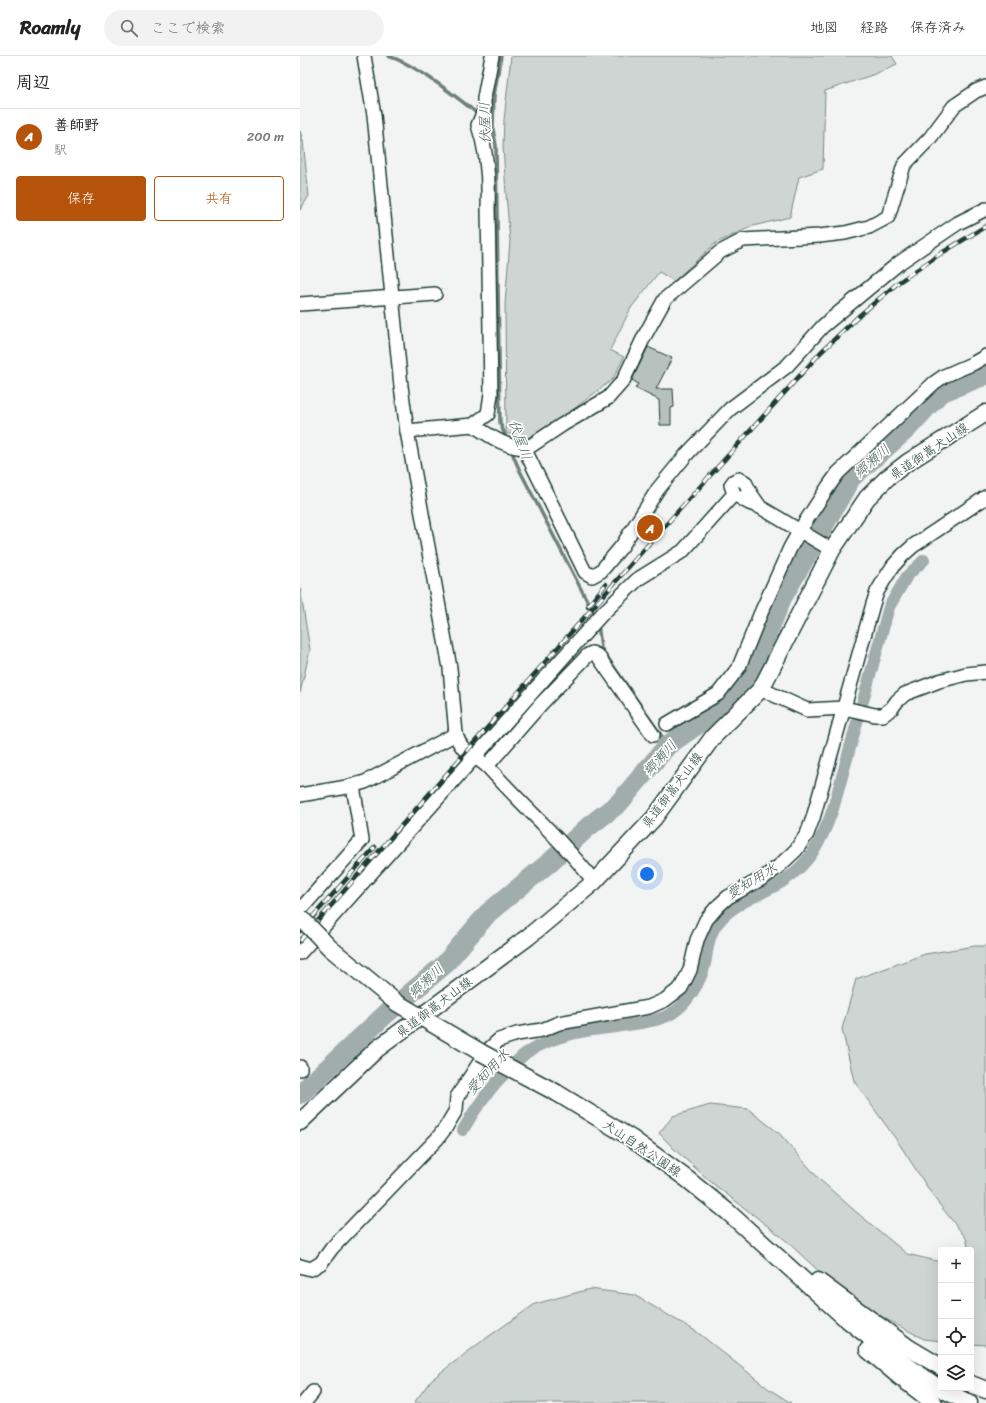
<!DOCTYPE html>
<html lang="ja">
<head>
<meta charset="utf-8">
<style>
	body { margin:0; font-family:Sriracha,"Klee One",sans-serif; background:#f2f2f2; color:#222 }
	.controls { position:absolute; right:12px; bottom:12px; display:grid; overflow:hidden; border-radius:4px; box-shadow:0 4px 16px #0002 }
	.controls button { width:36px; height:36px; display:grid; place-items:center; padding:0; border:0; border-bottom:1px solid #e0e0e0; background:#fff; color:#222; font:20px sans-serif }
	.you { position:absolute; left:347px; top:818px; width:14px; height:14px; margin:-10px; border:3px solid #fff; border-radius:50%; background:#1a73e8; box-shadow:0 0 0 6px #1a73e833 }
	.badge { display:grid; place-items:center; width:26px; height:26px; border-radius:50%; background:#b45309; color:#fff; font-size:13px; font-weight:700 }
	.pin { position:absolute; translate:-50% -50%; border:2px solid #fff; box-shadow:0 1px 4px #0006 }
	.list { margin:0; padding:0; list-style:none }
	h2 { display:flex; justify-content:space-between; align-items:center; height:52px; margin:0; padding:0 16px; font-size:17px }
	h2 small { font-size:13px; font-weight:400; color:#767676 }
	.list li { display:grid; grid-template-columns:26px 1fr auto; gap:12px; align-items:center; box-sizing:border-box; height:56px; padding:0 16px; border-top:1px solid #e0e0e0 }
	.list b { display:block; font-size:15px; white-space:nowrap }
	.list p { margin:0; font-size:13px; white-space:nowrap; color:#767676 }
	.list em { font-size:13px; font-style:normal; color:#767676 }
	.actions { display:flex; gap:8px; padding:12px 16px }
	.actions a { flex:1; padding:9px 0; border:1px solid #b45309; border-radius:4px; text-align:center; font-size:14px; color:#b45309 }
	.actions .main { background:#b45309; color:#fff }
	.icon { flex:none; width:22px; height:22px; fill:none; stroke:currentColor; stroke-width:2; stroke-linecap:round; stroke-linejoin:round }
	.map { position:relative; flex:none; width:686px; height:1347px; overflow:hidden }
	header { display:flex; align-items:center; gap:24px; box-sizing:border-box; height:56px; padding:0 20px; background:#fff; border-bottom:1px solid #e0e0e0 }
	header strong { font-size:19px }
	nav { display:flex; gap:22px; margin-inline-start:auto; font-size:14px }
	.search { width:280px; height:36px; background:#f2f2f2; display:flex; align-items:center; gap:10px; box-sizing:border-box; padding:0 14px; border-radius:22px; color:#767676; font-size:15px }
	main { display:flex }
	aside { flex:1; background:#fff }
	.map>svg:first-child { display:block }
	.green { fill:#ced5d3; stroke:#768984 }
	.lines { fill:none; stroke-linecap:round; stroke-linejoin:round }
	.stream { stroke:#6d807b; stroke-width:3.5 }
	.canal { stroke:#a1adaa; stroke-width:12 }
	.river { stroke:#a1adaa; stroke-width:20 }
	.building { fill:#b7c1bd; stroke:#1f3d34 }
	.minor-casing { stroke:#1f3d34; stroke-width:16 }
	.major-casing { stroke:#1f3d34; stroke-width:19 }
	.minor { stroke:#fff; stroke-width:13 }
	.major { stroke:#fff; stroke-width:16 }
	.rail-casing { stroke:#1f3d34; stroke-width:4.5 }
	.rail { stroke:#fff; stroke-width:3; stroke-dasharray:9; stroke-linecap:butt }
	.major-bridge-casing { stroke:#1f3d34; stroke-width:19; stroke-linecap:butt }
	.major-bridge { stroke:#fff; stroke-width:16 }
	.labels { text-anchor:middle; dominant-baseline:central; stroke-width:3.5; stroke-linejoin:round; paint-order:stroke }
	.street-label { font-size:13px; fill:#1f3d34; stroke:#fff }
	.water-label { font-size:14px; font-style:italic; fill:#465f57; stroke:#fff }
</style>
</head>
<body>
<header>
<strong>Roamly</strong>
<div class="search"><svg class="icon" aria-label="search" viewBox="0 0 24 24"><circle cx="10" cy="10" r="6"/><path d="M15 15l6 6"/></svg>ここで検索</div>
<nav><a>地図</a><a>経路</a><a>保存済み</a></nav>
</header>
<main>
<aside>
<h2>周辺<small></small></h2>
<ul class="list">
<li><span class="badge">A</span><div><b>善師野</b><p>駅</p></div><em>200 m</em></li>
</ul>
<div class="actions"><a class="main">保存</a><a>共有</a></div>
</aside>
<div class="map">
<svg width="686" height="1347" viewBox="0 0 686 1347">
	<rect width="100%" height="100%" fill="#f2f3f3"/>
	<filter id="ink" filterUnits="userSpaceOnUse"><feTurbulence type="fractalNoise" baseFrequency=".025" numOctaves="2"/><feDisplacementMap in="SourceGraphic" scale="8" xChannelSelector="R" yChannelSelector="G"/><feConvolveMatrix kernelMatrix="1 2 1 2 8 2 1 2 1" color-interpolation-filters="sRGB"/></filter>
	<g filter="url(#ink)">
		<g class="green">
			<path d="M 211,0 L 592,0 L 597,8 L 575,18 L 525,35 L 523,113 L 499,121 L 490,161 L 453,170 L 416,187 L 374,225 L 359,216 L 331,252 L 310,294 L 324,301 L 313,323 L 266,359 L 226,383 L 206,377 L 205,248 L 210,185 L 206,138 L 203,90 L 204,64 Z"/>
			<path d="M 0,75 L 3,85 L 9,140 L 0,154 Z"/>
			<path d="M 0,532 L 10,594 L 0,637 Z"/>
			<path d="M 675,890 L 686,890 L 686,1289 L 671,1288 L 671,1194 L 669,1194 L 666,1182 L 635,1143 L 598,1086 L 554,1025 L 542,973 L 556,923 L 625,898 Z"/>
			<path d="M 410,1049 L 448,1053 L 480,1078 L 519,1123 L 555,1155 L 607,1198 L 641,1206 L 641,1285 L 624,1283 L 582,1261 L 524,1220 L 483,1182 L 411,1126 L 374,1093 L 359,1077 L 373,1060 Z"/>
			<path d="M 290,1233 L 334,1239 L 397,1276 L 469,1333 L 491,1347 L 114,1347 L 131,1324 L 178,1288 L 235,1248 Z"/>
		</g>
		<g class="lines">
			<g class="stream">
				<path d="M 88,0 C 115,8 157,41 179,59"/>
				<path d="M 201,0 L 194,39 L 193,73 L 196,89 L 200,367 L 207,384"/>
				<path d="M 184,63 L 193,71"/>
				<path d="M 211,394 L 219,413 L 296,562"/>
				<path d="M 298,567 L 301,592 L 368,689"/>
			</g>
			<path class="canal" d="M 163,1074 C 177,1048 192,1029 213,1009 C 217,1005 221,1001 226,997 C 239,989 253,983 268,979 C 283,974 300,973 316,971 C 332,968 360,966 374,956 C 388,947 399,927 404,912 C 408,897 407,881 417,868 C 433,846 460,840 482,826 C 511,807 522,784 533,753 L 589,551 L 607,520 L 624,504"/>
			<path class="river" d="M 0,1038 L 87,957 L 144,909 L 188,857 L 250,806 L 288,771 L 319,747 L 368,689 L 426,649 L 452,613 L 482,542 L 551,422 L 607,373 L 640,337 L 686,319"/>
		</g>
		<path class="building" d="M 348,291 L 372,302 L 356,333 L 373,333 L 374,351 L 371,352 L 371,369 L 360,369 L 359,344 L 335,332 L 338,328 L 332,324 Z"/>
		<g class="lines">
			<g class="minor-casing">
				<g id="minor">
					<path d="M 64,0 L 74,59 L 101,330 L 107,375 L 150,612 L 156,678 C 161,698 176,699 189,712 C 206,731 224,749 242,767 C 260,786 279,805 294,826"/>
					<path d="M 0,248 L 135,238"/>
					<path d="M 173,369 C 188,379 211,395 229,391 L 262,369 L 308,342 L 323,325 L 345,279 L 365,243 L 420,196 L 443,184 L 519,180 L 545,177 L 569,171 L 588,161 L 604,109 L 630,82 L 654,50 L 676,35 L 686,31"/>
					<path d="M 107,375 L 173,369 L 188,358 L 191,338 L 188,151 C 189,124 187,95 178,69 L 184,55 L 184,42 L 192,0"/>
					<path d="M 224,392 L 285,516 L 292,520 L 301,515 L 322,490 L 358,433 L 386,399 L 430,353 L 487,310 L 523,270 L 599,207 L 658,167 L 686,153"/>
					<path d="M 460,451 L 451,438 L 445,426 L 439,423 L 434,425 L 431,429 L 434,438 L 449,447 L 460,451 L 532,494"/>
					<path d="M 461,633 L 507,654 L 544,652 L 575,659 L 583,659 L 592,652 L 597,645 L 605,638 L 639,625 L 666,618 L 686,616"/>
					<path d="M 367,668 L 418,638 L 439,611 L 460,559 L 490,492 L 500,474 L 528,431 L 538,417 L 634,327 L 644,320 L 674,307 L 686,300"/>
					<path d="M 187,710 L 241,648 L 288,599 L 292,597 L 298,600 L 353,679"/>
					<path d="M 0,739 L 47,731 L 65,726 L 156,678"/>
					<path d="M 0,854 L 62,784 L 53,730"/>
					<path d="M 0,897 L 302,558 L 338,523 L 383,495 L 434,438"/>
					<path d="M 0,1011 L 0,1013"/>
					<path d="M 0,1210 L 11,1213 L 21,1207 L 32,1192 L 137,1083 L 146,1071 L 156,1054 L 157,1041 L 187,995 L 199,984 L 217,978 L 242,974 L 259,967 L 349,951 L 365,944 L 381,932 L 390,914 L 397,884 L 406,864 L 417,851 L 428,841 L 463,822 L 478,811 L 496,794 L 507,778 L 513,762 L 573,548 L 577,536 L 584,524 L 593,510 L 603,499 L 613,490 L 686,441"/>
					<path d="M 4,1347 L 13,1336"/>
				</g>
			</g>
			<g class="major-casing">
				<g id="major">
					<path d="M 257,1037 L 331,1082 L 387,1123 L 428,1156 L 544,1261 L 592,1299 L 636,1330 L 669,1347"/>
					<path d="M 0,1066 L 77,993 L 228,881 L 294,826 L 354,762 L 413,681 L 461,633 L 532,494 L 567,442 L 587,422 L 608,406 L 686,357"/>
					<path d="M 518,1225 L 609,1292 L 641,1311"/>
					<path d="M 568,1294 L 600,1321 L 634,1347"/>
					<path d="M 671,1328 L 686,1334"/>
				</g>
			</g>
			<use href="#minor" class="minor"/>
			<use href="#major" class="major"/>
			<g class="rail-casing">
				<g id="rail">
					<path d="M 288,550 L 306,528"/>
					<path d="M 0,875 L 75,791"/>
					<path d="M 0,885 L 354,482 L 521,296 L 560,259 L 599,226 L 640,198 L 686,170"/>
				</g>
			</g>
			<use href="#rail" class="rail"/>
			<g class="major-bridge-casing">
				<path id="major-bridge" d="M 0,861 L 30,892 L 97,947 L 182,997 L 257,1037"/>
			</g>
			<use href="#major-bridge" class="major-bridge"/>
		</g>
	</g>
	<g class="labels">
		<g class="street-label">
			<text transform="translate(629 395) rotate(-34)">県道御嵩犬山線</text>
			<text transform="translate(372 734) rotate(-53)">県道御嵩犬山線</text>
			<text transform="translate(134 951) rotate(-37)">県道御嵩犬山線</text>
			<text transform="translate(342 1092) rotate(34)">犬山自然公園線</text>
		</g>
		<g class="water-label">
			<text transform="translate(185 67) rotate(-92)">伏屋川</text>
			<text transform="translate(220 384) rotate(70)">伏屋川</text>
			<text transform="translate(572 405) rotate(-41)">郷瀬川</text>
			<text transform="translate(360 702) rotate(-47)">郷瀬川</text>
			<text transform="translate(452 825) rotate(-31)">愛知用水</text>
			<text transform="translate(126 925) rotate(-43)">郷瀬川</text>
			<text transform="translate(188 1016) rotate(-47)">愛知用水</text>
		</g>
	</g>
</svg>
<div class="controls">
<button>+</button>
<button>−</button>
<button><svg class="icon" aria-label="locate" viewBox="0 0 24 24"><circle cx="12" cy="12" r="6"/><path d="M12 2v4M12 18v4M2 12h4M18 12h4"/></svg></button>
<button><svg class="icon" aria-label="layers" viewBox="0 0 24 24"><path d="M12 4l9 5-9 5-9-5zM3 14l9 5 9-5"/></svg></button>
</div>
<div class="you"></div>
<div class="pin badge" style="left:350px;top:472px">A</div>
</div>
</main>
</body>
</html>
